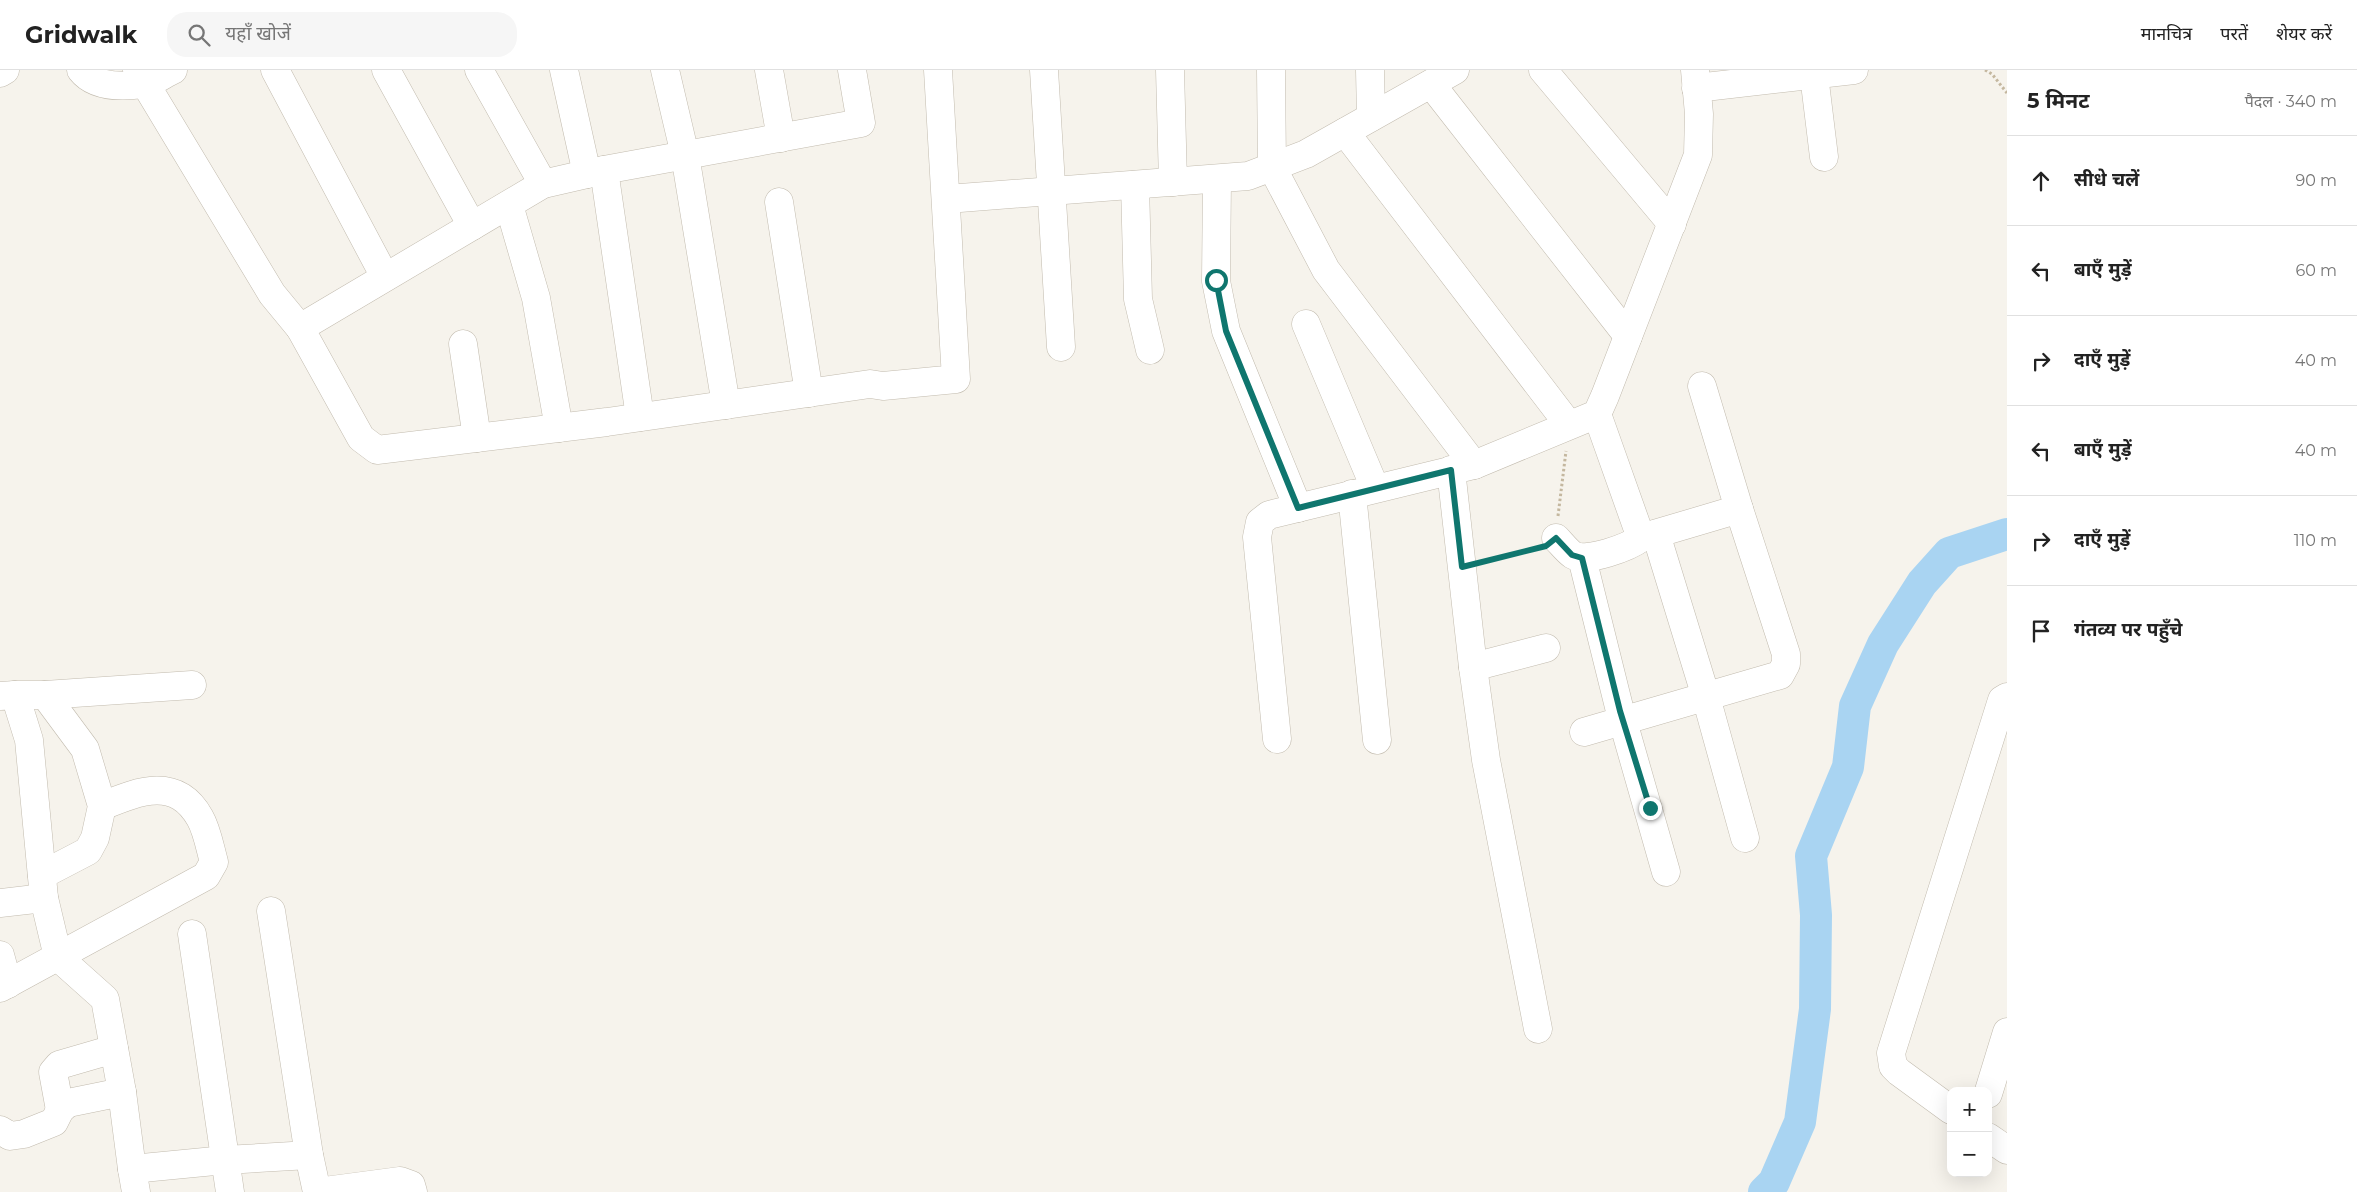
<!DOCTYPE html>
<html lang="hi">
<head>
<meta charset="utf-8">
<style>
	body { margin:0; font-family:Montserrat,"Noto Sans Devanagari",sans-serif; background:#f6f6f6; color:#222 }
	.controls { position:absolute; right:15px; bottom:15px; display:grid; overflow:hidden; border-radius:10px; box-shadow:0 5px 20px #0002 }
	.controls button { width:45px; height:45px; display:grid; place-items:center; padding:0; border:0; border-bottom:1px solid #e0e0e0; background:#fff; color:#222; font:25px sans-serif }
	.stop { position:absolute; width:15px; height:15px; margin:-11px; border:4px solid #0f766e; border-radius:50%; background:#fff }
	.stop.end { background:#0f766e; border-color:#fff; box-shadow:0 1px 5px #0008 }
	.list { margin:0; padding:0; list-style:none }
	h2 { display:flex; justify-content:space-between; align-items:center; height:65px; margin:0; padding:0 20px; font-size:21px }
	h2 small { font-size:16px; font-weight:400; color:#767676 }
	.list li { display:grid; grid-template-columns:32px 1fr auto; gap:15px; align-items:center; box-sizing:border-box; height:90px; padding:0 20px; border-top:1px solid #e0e0e0 }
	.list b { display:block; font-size:19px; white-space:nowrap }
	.list em { font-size:16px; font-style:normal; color:#767676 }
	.icon { flex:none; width:28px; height:28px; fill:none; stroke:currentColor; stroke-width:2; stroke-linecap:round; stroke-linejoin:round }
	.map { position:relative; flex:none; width:2007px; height:1122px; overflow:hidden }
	header { display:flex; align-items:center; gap:30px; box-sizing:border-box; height:70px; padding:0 25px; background:#fff; border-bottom:1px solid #e0e0e0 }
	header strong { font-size:24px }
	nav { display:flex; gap:28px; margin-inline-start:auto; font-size:18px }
	.search { width:350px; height:45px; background:#f6f6f6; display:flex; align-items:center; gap:12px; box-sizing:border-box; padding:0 18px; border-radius:20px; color:#767676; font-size:19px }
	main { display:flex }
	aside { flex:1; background:#fff }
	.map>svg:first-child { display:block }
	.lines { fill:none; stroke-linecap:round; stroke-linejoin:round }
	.river { stroke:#a9d4f2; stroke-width:32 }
	.minor-casing { stroke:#c2bbae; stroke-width:29 }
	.path { stroke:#c4b79f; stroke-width:3; stroke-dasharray:2.5 2.5; stroke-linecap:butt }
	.minor { stroke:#fff; stroke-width:28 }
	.route { stroke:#0f766e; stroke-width:6 }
</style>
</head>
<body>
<header>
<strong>Gridwalk</strong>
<div class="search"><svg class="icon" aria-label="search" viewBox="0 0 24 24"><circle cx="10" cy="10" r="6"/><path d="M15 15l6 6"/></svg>यहाँ खोजें</div>
<nav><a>मानचित्र</a><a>परतें</a><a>शेयर करें</a></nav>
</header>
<main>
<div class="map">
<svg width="2007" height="1122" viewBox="0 0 2007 1122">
	<rect width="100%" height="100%" fill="#f6f3ec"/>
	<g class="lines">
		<path class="river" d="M 1764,1122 L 1774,1112 L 1800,1052 L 1815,939 L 1816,845 L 1811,786 L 1848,697 L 1855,636 L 1883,574 L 1922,513 L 1949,483 L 2007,464"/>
		<g class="minor-casing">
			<g id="minor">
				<path d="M 81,0 C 95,18 123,17 144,14 C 154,12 164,4 173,0"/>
				<path d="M 137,0 L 272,224 L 300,258"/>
				<path d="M 275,0 L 385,207"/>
				<path d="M 386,0 L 472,156"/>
				<path d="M 479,0 L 543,114"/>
				<path d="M 564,0 L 587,104"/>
				<path d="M 665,0 L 685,85 L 726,335"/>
				<path d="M 769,0 L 781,68"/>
				<path d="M 852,0 L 861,53 L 604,100 L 543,114 L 300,258 L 361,368 L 377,380 L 607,352 L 870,314 L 883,316 L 956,309 L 938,0"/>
				<path d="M 1044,0 L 1061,277"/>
				<path d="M 1170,0 L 1173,112"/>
				<path d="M 1271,0 L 1272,97 L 1326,200 L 1474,395 L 1269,445 L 1260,452 L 1257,467 L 1277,669"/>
				<path d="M 1370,0 L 1371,47"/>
				<path d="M 1543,0 L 1672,154"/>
				<path d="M 0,3 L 5,0"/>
				<path d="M 1814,5 L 1824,87"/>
				<path d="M 1431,14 L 1628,266"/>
				<path d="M 1696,18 L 1854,0"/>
				<path d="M 1345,62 L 1569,355"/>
				<path d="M 604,100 L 640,347"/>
				<path d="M 1217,109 L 1216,211 L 1226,261 L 1298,438"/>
				<path d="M 1135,115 L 1138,229 L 1150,280"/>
				<path d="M 947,129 L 1248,106 L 1306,84 L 1455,0"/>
				<path d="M 779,132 L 809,323"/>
				<path d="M 509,135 L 536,228 L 559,358"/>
				<path d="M 1306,254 L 1375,418"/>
				<path d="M 463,274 L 477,368"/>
				<path d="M 1474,395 L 1597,344 L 1605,326 L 1698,85 L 1699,44 L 1695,0"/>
				<path d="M 1451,400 L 1473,597 L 1486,690 L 1538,959"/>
				<path d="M 1352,424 L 1377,670"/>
				<path d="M 1656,464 L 1706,627 L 1745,768"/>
				<path d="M 1556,468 C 1561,473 1567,481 1573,485 C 1587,493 1629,477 1641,468 L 1597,344"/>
				<path d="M 1641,468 L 1739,439 L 1702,316"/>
				<path d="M 1582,488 L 1620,641 L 1666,802"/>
				<path d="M 1473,597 L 1546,578"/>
				<path d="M 15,625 L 45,625 L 85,679 L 102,736 L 95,768 L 88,781 L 42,805"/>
				<path d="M 45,625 L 192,615"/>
				<path d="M 0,626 L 15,625 L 29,670 L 44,828 L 58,887 L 105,929 L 122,1022 L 132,1099 L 225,1090 L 309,1085"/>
				<path d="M 1584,662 L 1780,605 L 1786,594 L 1786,584 L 1739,439"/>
				<path d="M 0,833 L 44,828"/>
				<path d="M 271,841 L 309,1085 L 317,1122"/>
				<path d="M 192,864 L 230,1122"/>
				<path d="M 0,885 L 8,914"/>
				<path d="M 0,918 L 206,806 L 214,792 C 210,778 207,760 200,748 C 176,705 137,722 102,736"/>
				<path d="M 1988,1024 L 2007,962"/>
				<path d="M 60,1040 L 53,1002 L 59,995 L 114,979"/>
				<path d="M 1951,1040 L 1899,1002 L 1893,996 L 1891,983 L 2002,630 L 2007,627"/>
				<path d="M 0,1060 L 10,1066 L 24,1064 L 54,1052 L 60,1040 L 68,1033 L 122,1022"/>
				<path d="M 1988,1067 L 2007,1080"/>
				<path d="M 132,1099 L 136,1122"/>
				<path d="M 317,1122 L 400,1111 L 411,1115 L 413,1122"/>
			</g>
		</g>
		<g class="path">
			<path d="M 1985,0 L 1992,4 L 2007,23"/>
			<path d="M 1558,446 L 1566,381"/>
			<path d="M 1482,492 L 1537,479"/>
		</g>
		<use href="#minor" class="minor"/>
	</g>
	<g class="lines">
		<path class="route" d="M 1216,210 L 1226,261 L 1298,438 L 1451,400 L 1462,497 L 1546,476 L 1556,468 L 1572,485 L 1582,488 L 1620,641 L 1650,738"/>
	</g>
</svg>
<div class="controls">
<button>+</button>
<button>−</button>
</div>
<div class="stop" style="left:1216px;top:210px"></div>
<div class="stop end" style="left:1650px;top:738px"></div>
</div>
<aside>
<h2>5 मिनट<small>पैदल · 340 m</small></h2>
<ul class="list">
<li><svg class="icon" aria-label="ahead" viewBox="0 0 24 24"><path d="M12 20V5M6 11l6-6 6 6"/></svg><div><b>सीधे चलें</b></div><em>90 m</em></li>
<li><svg class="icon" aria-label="left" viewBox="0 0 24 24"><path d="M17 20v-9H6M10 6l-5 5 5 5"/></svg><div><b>बाएँ मुड़ें</b></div><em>60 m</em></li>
<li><svg class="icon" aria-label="right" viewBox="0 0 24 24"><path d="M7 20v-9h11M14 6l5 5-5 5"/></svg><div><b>दाएँ मुड़ें</b></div><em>40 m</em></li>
<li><svg class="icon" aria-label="left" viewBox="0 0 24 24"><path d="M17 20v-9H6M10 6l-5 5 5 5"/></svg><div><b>बाएँ मुड़ें</b></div><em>40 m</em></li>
<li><svg class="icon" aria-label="right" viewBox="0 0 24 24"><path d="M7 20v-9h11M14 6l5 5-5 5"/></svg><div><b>दाएँ मुड़ें</b></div><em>110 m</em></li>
<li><svg class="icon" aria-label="arrive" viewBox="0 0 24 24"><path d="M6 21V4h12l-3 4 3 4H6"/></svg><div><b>गंतव्य पर पहुँचे</b></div></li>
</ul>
</aside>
</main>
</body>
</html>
